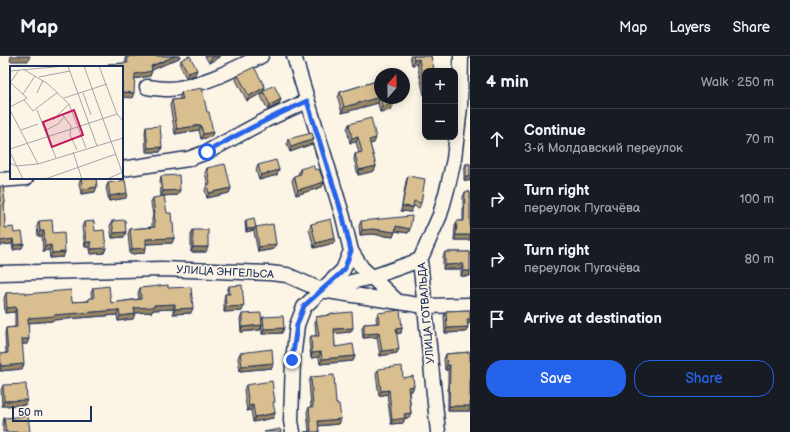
<!DOCTYPE html>
<html lang="en">
<head>
<meta charset="utf-8">
<style>
	body { margin:0; font-family:"Balsamiq Sans",sans-serif; background:#20242c; color:#f1f3f6 }
	.controls { position:absolute; right:12px; top:12px; display:grid; overflow:hidden; border-radius:8px; box-shadow:0 2px 10px #0003 }
	.controls button { width:36px; height:36px; display:grid; place-items:center; padding:0; border:0; border-bottom:1px solid #363941; background:#171b24; color:#f1f3f6; font:20px sans-serif }
	.compass { position:absolute; left:374px; top:12px; width:36px; height:36px; border-radius:50%; background:#171b24; box-shadow:0 2px 10px #0003; rotate:20deg }
	.scale { position:absolute; left:12px; bottom:10px; width:80px; box-sizing:border-box; padding-left:4px; border:2px solid #1b2f5e; border-top:0; font-size:11px; line-height:14px; white-space:nowrap; color:#1b2f5e; -webkit-text-stroke:3px #fcf5e5; paint-order:stroke }
	.stop { position:absolute; width:12px; height:12px; margin:-9px; border:3px solid #2563eb; border-radius:50%; background:#fff }
	.stop.end { background:#2563eb; border-color:#fff; box-shadow:0 1px 4px #0008 }
	.list { margin:0; padding:0; list-style:none }
	h2 { display:flex; justify-content:space-between; align-items:center; height:52px; margin:0; padding:0 16px; font-size:17px }
	h2 small { font-size:13px; font-weight:400; color:#9ea1a6 }
	.list li { display:grid; grid-template-columns:26px 1fr auto; gap:12px; align-items:center; box-sizing:border-box; height:60px; padding:0 16px; border-top:1px solid #363941 }
	.list b { display:block; font-size:15px; white-space:nowrap }
	.list p { margin:0; font-size:13px; white-space:nowrap; color:#9ea1a6 }
	.list em { font-size:13px; font-style:normal; color:#9ea1a6 }
	.actions { display:flex; gap:8px; padding:12px 16px }
	.actions a { flex:1; padding:9px 0; border:1px solid #2563eb; border-radius:16px; text-align:center; font-size:14px; color:#2563eb }
	.actions .main { background:#2563eb; color:#fff }
	.icon { flex:none; width:22px; height:22px; fill:none; stroke:currentColor; stroke-width:2; stroke-linecap:round; stroke-linejoin:round }
	.map { position:relative; flex:none; width:470px; height:376px; overflow:hidden }
	header { display:flex; align-items:center; gap:24px; box-sizing:border-box; height:56px; padding:0 20px; background:#171b24; border-bottom:1px solid #363941 }
	header strong { font-size:19px }
	nav { display:flex; gap:22px; margin-inline-start:auto; font-size:14px }
	main { display:flex }
	aside { flex:1; background:#171b24 }
	.map>svg:first-child { display:block }
	.lines { fill:none; stroke-linecap:round; stroke-linejoin:round }
	.minor-casing { stroke:#1b2f5e; stroke-width:17 }
	.minor { stroke:#fcf5e5; stroke-width:14 }
	.wall { fill:#bba47b; stroke:#1b2f5e }
	.shaded-wall { fill:#988664; stroke:#1b2f5e }
	.building { fill:#d9bf8f; stroke:#1b2f5e }
	.route { stroke:#2563eb; stroke-width:5 }
	.labels { text-anchor:middle; dominant-baseline:central; stroke-width:3.5; stroke-linejoin:round; paint-order:stroke }
	.street-label { font-size:11px; fill:#1b2f5e; stroke:#fcf5e5 }
	.inset-road { fill:none; stroke:#a2a6af; stroke-width:1 }
	.view { fill:#c2185b; fill-opacity:0.15; stroke:#c2185b; stroke-width:2 }
	.inset-edge { fill:none; stroke:#1b2f5e; stroke-width:2 }
</style>
</head>
<body>
<header>
<strong>Map</strong>
<nav><a>Map</a><a>Layers</a><a>Share</a></nav>
</header>
<main>
<div class="map">
<svg width="470" height="376" viewBox="0 0 470 376">
	<rect width="100%" height="100%" fill="#fcf5e5"/>
	<filter id="ink" filterUnits="userSpaceOnUse"><feTurbulence type="fractalNoise" baseFrequency=".025" numOctaves="2"/><feDisplacementMap in="SourceGraphic" scale="8" xChannelSelector="R" yChannelSelector="G"/><feConvolveMatrix kernelMatrix="1 2 1 2 8 2 1 2 1" color-interpolation-filters="sRGB"/></filter>
	<g filter="url(#ink)">
		<g class="lines">
			<g class="minor-casing">
				<g id="minor">
					<path d="M 147,31 C 154,32 162,33 169,33 C 198,32 235,13 261,0"/>
					<path d="M 122,113 L 188,103 L 207,96 L 266,64 L 307,45"/>
					<path d="M 0,124 L 26,122"/>
					<path d="M 351,195 L 362,212 L 397,245"/>
					<path d="M 0,217 L 162,213 L 270,217 L 287,219 L 321,234 L 425,250 L 470,249"/>
					<path d="M 327,232 L 372,221 L 420,204"/>
					<path d="M 293,376 L 291,365 L 293,304 L 297,269 L 304,251 L 343,214 L 351,195 L 343,161 L 294,0"/>
					<path d="M 438,376 L 420,204 L 440,159 L 448,130 L 454,103 L 460,51 L 461,0"/>
				</g>
			</g>
			<use href="#minor" class="minor"/>
		</g>
		<g class="wall">
			<path d="M 125,0 L 180,0 L 179,2 L 152,14 L 150,20 L 134,23 L 132,42 L 122,11 L 107,11 L 108,8 L 125,7 L 126,5 Z"/>
			<path d="M 205,0 L 221,0 L 209,7 Z"/>
			<path d="M 410,0 L 431,0 L 434,14 L 443,15 L 425,15 L 425,39 L 424,39 L 417,8 L 412,9 Z"/>
			<path d="M 181,4 L 195,19 L 186,22 L 180,9 Z"/>
			<path d="M 238,19 L 265,31 L 264,34 L 281,43 L 279,48 L 268,54 L 261,40 L 262,37 L 247,45 L 236,24 Z"/>
			<path d="M 380,24 L 380,42 L 393,42 L 394,47 L 391,54 L 380,56 L 378,47 L 342,57 L 338,42 L 340,36 Z"/>
			<path d="M 181,36 L 207,56 L 213,76 L 211,81 L 201,83 L 199,74 L 175,78 L 170,49 L 172,44 L 180,43 L 180,41 Z"/>
			<path d="M 349,68 L 374,87 L 370,88 L 376,110 L 374,115 L 358,119 L 354,103 L 355,98 L 359,97 L 356,86 L 350,87 L 347,73 Z"/>
			<path d="M 146,71 L 162,91 L 160,96 L 146,96 L 145,76 Z"/>
			<path d="M 288,83 L 312,88 L 290,96 L 287,88 Z"/>
			<path d="M 466,108 L 470,108 L 470,125 L 464,124 L 464,113 Z"/>
			<path d="M 258,109 L 277,119 L 259,124 L 256,114 Z"/>
			<path d="M 207,112 L 231,132 L 229,137 L 207,142 L 205,134 L 207,129 L 208,129 L 205,117 Z"/>
			<path d="M 300,113 L 315,114 L 324,126 L 322,131 L 296,139 L 292,125 L 294,120 L 298,119 Z"/>
			<path d="M 161,120 L 178,139 L 161,140 L 160,125 Z"/>
			<path d="M 408,120 L 421,147 L 419,152 L 413,150 L 411,156 L 401,155 L 406,125 Z"/>
			<path d="M 81,122 L 95,136 L 81,138 L 79,127 Z"/>
			<path d="M 108,127 L 126,142 L 109,145 L 106,132 Z"/>
			<path d="M 0,130 L 5,146 L 4,150 L 5,172 L 14,177 L 22,192 L 13,194 L 12,188 L 0,189 Z"/>
			<path d="M 465,136 L 470,136 L 470,184 L 454,184 L 455,170 L 457,165 L 463,165 L 463,141 Z"/>
			<path d="M 153,142 L 167,157 L 174,182 L 172,187 L 146,188 L 145,197 L 130,198 L 128,178 L 130,173 L 152,171 L 152,163 L 153,159 L 151,147 Z"/>
			<path d="M 246,164 L 256,171 L 274,193 L 258,196 L 254,176 L 254,174 L 246,176 L 245,166 Z"/>
			<path d="M 39,165 L 53,177 L 65,196 L 63,201 L 50,202 L 49,194 L 43,195 L 42,180 L 38,180 L 37,170 Z"/>
			<path d="M 112,165 L 124,181 L 112,182 L 110,170 Z"/>
			<path d="M 361,165 L 410,173 L 408,177 L 395,175 L 393,181 L 372,178 L 360,179 L 359,170 Z"/>
			<path d="M 84,166 L 95,175 L 106,192 L 104,197 L 90,198 L 89,191 L 85,191 L 82,171 Z"/>
			<path d="M 311,168 L 334,187 L 314,192 L 309,173 Z"/>
			<path d="M 193,174 L 206,196 L 191,196 L 191,179 Z"/>
			<path d="M 445,196 L 470,196 L 470,220 L 461,220 L 461,213 L 443,213 L 443,201 Z"/>
			<path d="M 229,230 L 242,255 L 224,256 L 224,243 L 225,238 L 228,238 L 227,235 Z"/>
			<path d="M 93,232 L 111,247 L 139,243 L 138,237 L 140,232 L 168,232 L 191,257 L 173,258 L 173,253 L 153,254 L 152,256 L 135,257 L 133,263 L 118,265 L 117,259 L 53,264 L 52,265 L 28,267 L 27,288 L 22,288 L 22,313 L 0,315 L 0,298 L 6,297 L 5,277 L 6,272 L 15,271 L 15,256 L 5,257 L 4,242 L 6,237 L 26,238 L 72,246 L 88,245 L 89,242 L 92,242 L 91,237 Z"/>
			<path d="M 470,254 L 470,267 L 468,268 L 466,276 L 445,277 L 444,260 L 446,255 Z"/>
			<path d="M 378,257 L 402,272 L 401,277 L 396,278 L 397,297 L 380,300 L 377,281 L 363,282 L 362,272 L 364,268 L 377,267 L 376,262 Z"/>
			<path d="M 242,258 L 262,269 L 260,274 L 241,276 L 240,263 Z"/>
			<path d="M 329,258 L 351,276 L 334,277 L 335,291 L 355,300 L 353,305 L 320,308 L 319,301 L 311,302 L 309,285 L 311,280 L 316,280 L 315,266 L 316,261 L 329,259 Z"/>
			<path d="M 263,261 L 282,277 L 262,278 L 261,266 Z"/>
			<path d="M 470,296 L 470,355 L 448,355 L 448,314 L 445,314 L 444,303 L 446,298 Z"/>
			<path d="M 240,297 L 272,312 L 240,315 L 238,302 Z"/>
			<path d="M 378,313 L 403,322 L 414,330 L 412,335 L 409,335 L 411,357 L 409,362 L 405,362 L 403,367 L 391,368 L 387,338 L 379,340 L 376,318 Z"/>
			<path d="M 311,321 L 336,348 L 341,363 L 339,368 L 318,370 L 319,376 L 309,375 L 307,356 L 309,351 L 311,351 L 309,326 Z"/>
			<path d="M 3,329 L 25,349 L 2,350 L 1,334 Z"/>
			<path d="M 246,329 L 273,351 L 275,357 L 273,362 L 253,366 L 251,354 L 247,355 L 244,334 Z"/>
			<path d="M 4,362 L 30,376 L 3,376 L 3,367 Z"/>
		</g>
		<g class="shaded-wall">
			<path d="M 11,0 L 30,0 L 28,5 L 10,5 Z"/>
			<path d="M 175,0 L 180,0 L 179,2 L 150,15 L 152,15 L 150,20 L 133,23 L 135,18 Z"/>
			<path d="M 215,0 L 221,0 L 209,7 L 211,2 Z"/>
			<path d="M 419,3 L 417,8 L 412,9 L 414,4 Z"/>
			<path d="M 197,14 L 195,19 L 186,22 L 188,17 Z"/>
			<path d="M 265,31 L 263,36 L 263,35 L 262,37 L 247,45 L 249,40 Z"/>
			<path d="M 122,36 L 134,37 L 132,42 L 122,41 Z"/>
			<path d="M 380,41 L 378,47 L 342,57 L 344,51 Z"/>
			<path d="M 281,43 L 279,48 L 268,54 L 270,49 Z"/>
			<path d="M 394,47 L 391,54 L 380,56 L 382,50 Z"/>
			<path d="M 201,69 L 199,74 L 175,78 L 177,73 Z"/>
			<path d="M 213,76 L 211,81 L 201,83 L 203,78 Z"/>
			<path d="M 358,81 L 356,86 L 350,87 L 352,82 Z"/>
			<path d="M 376,82 L 374,87 L 367,89 L 369,84 Z"/>
			<path d="M 314,83 L 312,88 L 290,96 L 291,91 Z"/>
			<path d="M 162,91 L 160,96 L 146,96 L 148,92 Z"/>
			<path d="M 376,110 L 374,115 L 358,119 L 359,114 Z"/>
			<path d="M 279,114 L 277,119 L 259,124 L 261,119 Z"/>
			<path d="M 466,120 L 470,120 L 470,125 L 464,124 Z"/>
			<path d="M 324,126 L 322,131 L 296,139 L 298,134 Z"/>
			<path d="M 97,131 L 95,136 L 81,138 L 83,133 Z"/>
			<path d="M 231,132 L 229,137 L 207,142 L 209,137 Z"/>
			<path d="M 180,134 L 178,139 L 161,140 L 163,135 Z"/>
			<path d="M 127,137 L 126,142 L 109,145 L 110,140 Z"/>
			<path d="M 402,150 L 413,151 L 411,156 L 401,155 Z"/>
			<path d="M 396,170 L 410,173 L 408,177 L 394,175 Z"/>
			<path d="M 255,172 L 254,174 L 246,176 L 247,173 Z"/>
			<path d="M 373,173 L 395,176 L 393,181 L 372,178 L 360,179 L 362,174 Z"/>
			<path d="M 40,175 L 44,175 L 42,180 L 38,180 Z"/>
			<path d="M 126,176 L 124,181 L 112,182 L 114,177 Z"/>
			<path d="M 456,179 L 470,179 L 470,184 L 454,184 Z"/>
			<path d="M 174,182 L 172,187 L 144,188 L 146,183 Z"/>
			<path d="M 335,182 L 334,187 L 314,192 L 316,187 Z"/>
			<path d="M 13,183 L 12,188 L 0,189 L 0,185 Z"/>
			<path d="M 86,186 L 91,186 L 89,191 L 85,191 Z"/>
			<path d="M 24,188 L 22,192 L 13,194 L 14,189 Z"/>
			<path d="M 276,188 L 274,193 L 258,196 L 259,191 Z"/>
			<path d="M 51,189 L 49,194 L 43,195 L 45,190 Z"/>
			<path d="M 193,191 L 208,191 L 206,196 L 191,196 Z"/>
			<path d="M 106,192 L 104,197 L 90,198 L 91,193 Z"/>
			<path d="M 146,192 L 145,197 L 130,198 L 132,193 Z"/>
			<path d="M 65,196 L 63,201 L 50,202 L 52,197 Z"/>
			<path d="M 463,208 L 461,213 L 443,213 L 445,209 Z"/>
			<path d="M 463,215 L 470,215 L 470,220 L 461,220 Z"/>
			<path d="M 175,248 L 173,253 L 153,254 L 152,256 L 132,257 L 134,252 L 154,249 Z"/>
			<path d="M 244,250 L 242,255 L 224,256 L 226,251 Z"/>
			<path d="M 16,251 L 15,256 L 5,257 L 7,252 Z"/>
			<path d="M 193,252 L 191,257 L 173,258 L 175,253 Z"/>
			<path d="M 119,254 L 117,259 L 53,264 L 52,265 L 26,267 L 28,262 L 54,259 Z"/>
			<path d="M 135,258 L 133,263 L 118,265 L 120,260 Z"/>
			<path d="M 467,263 L 470,263 L 470,267 L 466,268 Z"/>
			<path d="M 262,269 L 260,274 L 241,276 L 242,271 Z"/>
			<path d="M 468,271 L 466,276 L 445,277 L 447,272 Z"/>
			<path d="M 284,272 L 282,277 L 262,278 L 264,273 Z"/>
			<path d="M 353,272 L 351,276 L 332,278 L 334,273 Z"/>
			<path d="M 402,272 L 401,277 L 394,278 L 396,273 Z"/>
			<path d="M 379,277 L 377,281 L 363,282 L 364,278 Z"/>
			<path d="M 22,283 L 29,283 L 27,288 L 20,288 Z"/>
			<path d="M 399,293 L 397,297 L 380,300 L 382,295 Z"/>
			<path d="M 321,296 L 319,301 L 311,302 L 312,297 Z"/>
			<path d="M 355,300 L 353,305 L 320,308 L 322,303 Z"/>
			<path d="M 273,307 L 272,312 L 240,315 L 242,310 Z"/>
			<path d="M 24,308 L 22,313 L 0,315 L 1,310 Z"/>
			<path d="M 447,309 L 450,309 L 448,314 L 445,314 Z"/>
			<path d="M 414,330 L 412,335 L 407,336 L 408,331 Z"/>
			<path d="M 389,334 L 387,338 L 379,340 L 381,335 Z"/>
			<path d="M 27,344 L 25,349 L 2,350 L 4,345 Z"/>
			<path d="M 253,349 L 251,354 L 247,355 L 249,350 Z"/>
			<path d="M 449,350 L 470,350 L 470,355 L 448,355 Z"/>
			<path d="M 275,357 L 273,362 L 253,366 L 255,361 Z"/>
			<path d="M 411,357 L 409,362 L 405,362 L 403,367 L 391,368 L 392,364 L 404,358 Z"/>
			<path d="M 341,363 L 339,368 L 316,370 L 318,365 Z"/>
		</g>
		<g class="building">
			<path d="M 128,0 L 175,0 L 151,10 L 152,15 L 135,18 L 134,37 L 122,36 L 122,11 L 108,11 L 108,8 L 128,7 L 127,2 L 128,2 Z"/>
			<path d="M 189,0 L 190,0 L 197,14 L 188,17 L 181,4 Z"/>
			<path d="M 413,0 L 431,0 L 434,14 L 442,13 L 443,15 L 425,15 L 425,33 L 419,3 L 414,4 Z"/>
			<path d="M 254,11 L 265,31 L 249,40 L 238,19 Z"/>
			<path d="M 380,24 L 380,41 L 344,51 L 340,36 Z"/>
			<path d="M 274,29 L 281,43 L 270,49 L 263,35 Z"/>
			<path d="M 202,32 L 207,56 L 209,56 L 213,76 L 203,78 L 201,69 L 177,73 L 172,44 L 183,43 L 181,36 Z"/>
			<path d="M 381,42 L 393,42 L 394,47 L 382,50 Z"/>
			<path d="M 371,62 L 376,82 L 369,84 L 376,110 L 359,114 L 355,98 L 362,96 L 358,81 L 352,82 L 349,68 Z"/>
			<path d="M 160,70 L 162,91 L 148,92 L 146,71 Z"/>
			<path d="M 312,77 L 314,83 L 291,91 L 288,83 Z"/>
			<path d="M 276,104 L 279,114 L 261,119 L 258,109 Z"/>
			<path d="M 225,108 L 231,132 L 209,137 L 207,129 L 210,128 L 207,112 Z"/>
			<rect x="466" y="108" width="4" height="12"/>
			<path d="M 313,109 L 315,114 L 319,113 L 324,126 L 298,134 L 294,120 L 301,118 L 300,113 Z"/>
			<path d="M 179,119 L 180,134 L 163,135 L 161,120 Z"/>
			<path d="M 408,120 L 425,123 L 421,147 L 414,145 L 413,151 L 402,150 Z"/>
			<path d="M 81,122 L 96,122 L 97,131 L 83,133 Z"/>
			<path d="M 125,124 L 127,137 L 110,140 L 108,127 Z"/>
			<path d="M 0,130 L 3,130 L 5,146 L 4,147 L 5,172 L 13,171 L 14,177 L 22,176 L 24,188 L 14,189 L 13,183 L 0,185 Z"/>
			<path d="M 465,136 L 470,136 L 470,179 L 456,179 L 457,165 L 464,165 Z"/>
			<path d="M 164,140 L 167,157 L 171,157 L 172,167 L 173,167 L 174,182 L 146,183 L 146,192 L 132,193 L 130,173 L 155,171 L 153,158 L 155,158 L 153,142 Z"/>
			<path d="M 412,160 L 410,173 L 396,170 L 395,176 L 373,173 L 362,174 L 361,165 Z"/>
			<path d="M 254,162 L 256,172 L 247,173 L 246,164 Z"/>
			<path d="M 331,163 L 335,182 L 316,187 L 311,168 Z"/>
			<path d="M 52,164 L 53,177 L 64,176 L 65,196 L 52,197 L 51,189 L 45,190 L 44,175 L 40,175 L 39,165 Z"/>
			<path d="M 125,164 L 126,176 L 114,177 L 112,165 Z"/>
			<path d="M 94,165 L 95,175 L 104,174 L 106,192 L 91,193 L 91,186 L 86,186 L 84,166 Z"/>
			<path d="M 273,168 L 276,188 L 259,191 L 256,171 Z"/>
			<rect x="193" y="174" width="15" height="17"/>
			<path d="M 445,196 L 470,196 L 470,215 L 463,215 L 463,208 L 445,209 Z"/>
			<path d="M 168,229 L 168,232 L 191,231 L 193,252 L 175,253 L 175,248 L 154,249 L 154,251 L 134,252 L 135,258 L 120,260 L 119,254 L 54,259 L 54,260 L 28,262 L 29,283 L 22,283 L 24,308 L 1,310 L 0,298 L 8,297 L 6,272 L 17,271 L 16,251 L 7,252 L 6,237 L 26,236 L 26,238 L 71,234 L 72,246 L 89,245 L 89,242 L 94,242 L 93,232 L 109,230 L 111,247 L 141,243 L 140,232 Z"/>
			<path d="M 242,229 L 244,250 L 226,251 L 225,238 L 230,238 L 229,230 Z"/>
			<path d="M 400,254 L 402,272 L 396,273 L 399,293 L 382,295 L 379,277 L 364,278 L 364,268 L 379,267 L 378,257 Z"/>
			<path d="M 470,254 L 470,263 L 467,263 L 468,271 L 447,272 L 446,255 Z"/>
			<path d="M 352,256 L 353,272 L 334,273 L 335,291 L 353,288 L 355,300 L 322,303 L 321,296 L 312,297 L 311,280 L 319,280 L 316,261 L 329,259 L 329,258 Z"/>
			<path d="M 261,257 L 262,269 L 242,271 L 242,258 Z"/>
			<path d="M 283,260 L 284,272 L 264,273 L 263,261 Z"/>
			<path d="M 272,293 L 273,307 L 242,310 L 240,297 Z"/>
			<path d="M 470,296 L 470,350 L 449,350 L 450,309 L 447,309 L 446,298 Z"/>
			<path d="M 402,310 L 403,322 L 413,320 L 414,330 L 408,331 L 411,357 L 404,358 L 405,362 L 392,364 L 389,334 L 381,335 L 378,313 Z"/>
			<path d="M 334,319 L 336,348 L 339,348 L 341,363 L 318,365 L 319,376 L 304,376 L 311,375 L 309,351 L 313,351 L 311,321 Z"/>
			<path d="M 272,325 L 275,346 L 273,346 L 275,357 L 255,361 L 253,349 L 249,350 L 246,329 Z"/>
			<path d="M 26,328 L 27,344 L 4,345 L 3,329 Z"/>
			<path d="M 28,360 L 30,376 L 6,376 L 4,362 Z"/>
			<path d="M 280,373 L 281,376 L 264,376 Z"/>
		</g>
	</g>
	<g class="lines" filter="url(#ink)">
		<path class="route" d="M 207,96 C 240,77 273,60 307,45 L 343,161 L 351,195 L 344,214 L 304,250 L 297,269 L 292,304"/>
	</g>
	<g class="labels">
		<g class="street-label">
			<text transform="translate(225 216) rotate(3)">УЛИЦА ЭНГЕЛЬСА</text>
			<text transform="translate(426 257) rotate(-95)">УЛИЦА ГОТВАЛЬДА</text>
		</g>
	</g>
	<g transform="translate(10 10)">
		<rect width="113" height="113" fill="#fcf5e5"/>
		<path class="inset-road" d="M 58,0 L 87,80M 74,0 L 112,106M 89,0 L 107,48 L 113,55M 13,3 L 38,18 L 59,38 L 76,82M 0,5 L 55,0M 29,11 L 60,5M 0,17 L 9,4M 27,27 L 33,14M 73,27 L 81,49M 13,28 L 25,10M 54,32 L 97,18M 14,34 L 23,45 L 48,26M 0,41 L 17,32 L 1,17M 0,44 L 28,98M 27,44 L 46,92M 52,48 L 61,60 L 60,69 L 67,84M 43,54 L 59,38M 11,64 L 28,58M 34,65 L 48,58 L 54,51M 0,83 L 107,48M 0,86 L 13,113M 63,86 L 72,113M 0,97 L 6,100 L 28,98 L 113,72M 35,113 L 106,88M 97,113 L 113,106"/>
		<path class="view" d="M 64,44 L 73,69 L 42,81 L 33,56 Z"/>
		<rect width="113" height="113" class="inset-edge"/>
	</g>
</svg>
<div class="controls">
<button>+</button>
<button>−</button>
</div>
<svg class="compass" viewBox="-18 -18 36 36"><path d="M0-13l5 13h-10z" fill="#e53935"/><path d="M0 13l5-13h-10z" fill="#9ea1a6"/></svg>
<div class="scale">50 m</div>
<div class="stop" style="left:207px;top:96px"></div>
<div class="stop end" style="left:292px;top:304px"></div>
</div>
<aside>
<h2>4 min<small>Walk · 250 m</small></h2>
<ul class="list">
<li><svg class="icon" aria-label="ahead" viewBox="0 0 24 24"><path d="M12 20V5M6 11l6-6 6 6"/></svg><div><b>Continue</b><p>3-й Молдавский переулок</p></div><em>70 m</em></li>
<li><svg class="icon" aria-label="right" viewBox="0 0 24 24"><path d="M7 20v-9h11M14 6l5 5-5 5"/></svg><div><b>Turn right</b><p>переулок Пугачёва</p></div><em>100 m</em></li>
<li><svg class="icon" aria-label="right" viewBox="0 0 24 24"><path d="M7 20v-9h11M14 6l5 5-5 5"/></svg><div><b>Turn right</b><p>переулок Пугачёва</p></div><em>80 m</em></li>
<li><svg class="icon" aria-label="arrive" viewBox="0 0 24 24"><path d="M6 21V4h12l-3 4 3 4H6"/></svg><div><b>Arrive at destination</b></div></li>
</ul>
<div class="actions"><a class="main">Save</a><a>Share</a></div>
</aside>
</main>
</body>
</html>
